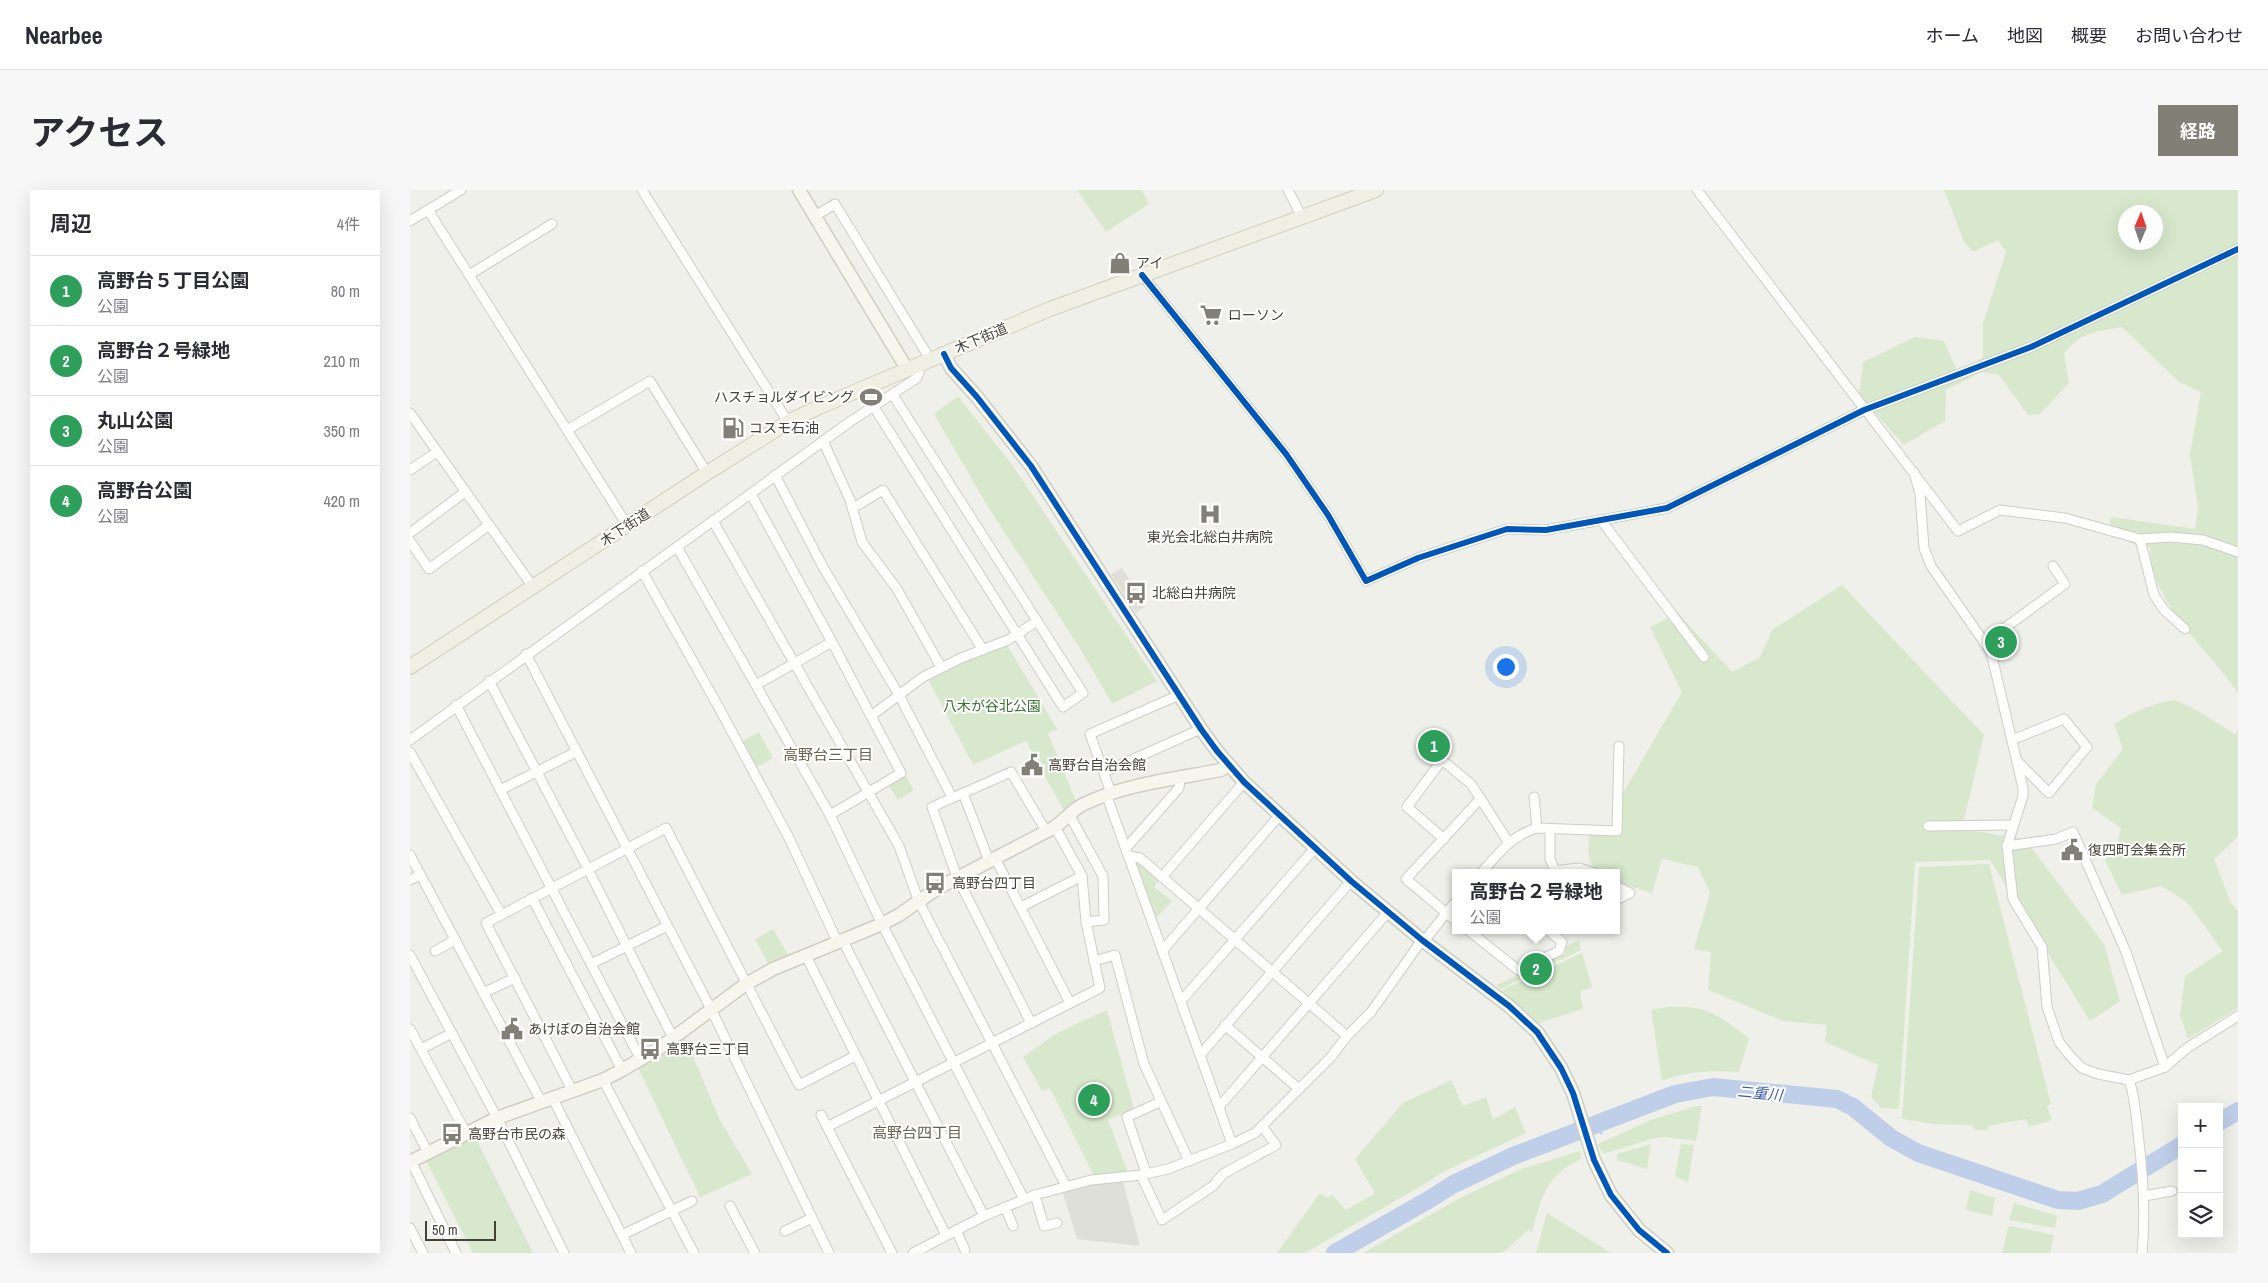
<!DOCTYPE html>
<html lang="ja">
<head>
<meta charset="utf-8">
<style>
	body { margin:0; font-family:"Archivo Narrow","Noto Sans JP",sans-serif; background:#f7f7f7; color:#2b2b33 }
	.controls { position:absolute; right:15px; bottom:15px; display:grid; overflow:hidden; border-radius:0px; box-shadow:0 5px 20px #0002 }
	.controls button { width:45px; height:45px; display:grid; place-items:center; padding:0; border:0; border-bottom:1px solid #e1e1e2; background:#fff; color:#2b2b33; font:25px sans-serif }
	.compass { position:absolute; left:1708px; top:15px; width:45px; height:45px; border-radius:50%; background:#fff; box-shadow:0 5px 20px #0002; rotate:2deg }
	.scale { position:absolute; left:15px; bottom:12px; width:71px; box-sizing:border-box; padding-left:5px; border:2px solid #454337; border-top:0; font-size:14px; line-height:18px; white-space:nowrap; color:#454337; -webkit-text-stroke:4px #fff; paint-order:stroke }
	.you { position:absolute; left:1095px; top:476px; width:18px; height:18px; margin:-12px; border:4px solid #fff; border-radius:50%; background:#1a73e8; box-shadow:0 0 0 8px #1a73e833 }
	.badge { display:grid; place-items:center; width:32px; height:32px; border-radius:50%; background:#818076; color:#fff; font-size:16px; font-weight:700 }
	.pin { position:absolute; translate:-50% -50%; border:2px solid #fff; box-shadow:0 1px 5px #0006 }
	.popup { position:absolute; left:1042px; top:679px; width:168px; height:65px; box-sizing:border-box; display:grid; place-content:center; border-radius:0px; background:#fff; filter:drop-shadow(0 1px 4px #0005); font-size:16px; white-space:nowrap; color:#7c7c81 }
	.popup b { font-size:19px; color:#2b2b33 }
	.popup::after { content:''; position:absolute; left:50%; top:100%; margin-left:-10px; border:10px solid transparent; border-top-color:#fff }
	.list { margin:0; padding:0; list-style:none }
	h2 { display:flex; justify-content:space-between; align-items:center; height:65px; margin:0; padding:0 20px; font-size:21px }
	h2 small { font-size:16px; font-weight:400; color:#7c7c81 }
	.list li { display:grid; grid-template-columns:32px 1fr auto; gap:15px; align-items:center; box-sizing:border-box; height:70px; padding:0 20px; border-top:1px solid #e1e1e2 }
	.list b { display:block; font-size:19px; white-space:nowrap }
	.list p { margin:0; font-size:16px; white-space:nowrap; color:#7c7c81 }
	.list em { font-size:16px; font-style:normal; color:#7c7c81 }
	.icon { flex:none; width:28px; height:28px; fill:none; stroke:currentColor; stroke-width:2; stroke-linecap:round; stroke-linejoin:round }
	.map { position:relative; flex:none; width:1828px; height:1063px; overflow:hidden; border-radius:0px }
	header { display:flex; align-items:center; gap:30px; box-sizing:border-box; height:70px; padding:0 25px; background:#fff; border-bottom:1px solid #e1e1e2 }
	header strong { font-size:24px }
	nav { display:flex; gap:28px; margin-inline-start:auto; font-size:18px }
	.intro { display:flex; align-items:center; justify-content:space-between; box-sizing:border-box; height:120px; padding:0 30px }
	h1 { margin:0; font-size:35px }
	.button { padding:12px 22px; border-radius:0px; background:#818076; color:#fff; font-size:18px; font-weight:700 }
	main { display:flex; gap:30px; padding:0 30px }
	aside { flex:1; background:#fff; border-radius:0px; box-shadow:0 5px 20px #0002 }
	.map>svg:first-child { display:block }
	.industrial { fill:#e0dfd8 }
	.green { fill:#d7e8cc; fill-rule:evenodd }
	.parking { fill:#dfdfda }
	.lines { fill:none; stroke-linecap:round; stroke-linejoin:round }
	.stream { stroke:#bfcee9; stroke-width:3 }
	.river { stroke:#bfcee9; stroke-width:18 }
	.street-casing { stroke:#cecdc8; stroke-width:11 }
	.secondary-casing { stroke:#cecec2; stroke-width:15 }
	.primary-casing { stroke:#d0cfba; stroke-width:16 }
	.street { stroke:#fdfdfc; stroke-width:9 }
	.secondary { stroke:#f6f6ef; stroke-width:12 }
	.primary { stroke:#f0efe4; stroke-width:14 }
	.cycleway-casing { stroke:#fff; stroke-width:9 }
	.cycleway { stroke:#0057b8; stroke-width:6 }
	.labels { text-anchor:middle; dominant-baseline:central; stroke-width:4; stroke-linejoin:round; paint-order:stroke }
	.poi-label { font-size:14px; fill:#454337; stroke:#fff; text-anchor:start }
	.street-label { font-size:14px; fill:#454337; stroke:#fff }
	.park-label { font-size:14px; fill:#387130; stroke:#fff }
	.neighbourhood-label { font-size:15px; fill:#66634f; stroke:#fff }
	.water-label { font-size:15px; font-style:italic; fill:#3b5ea6; stroke:#fff }
</style>
</head>
<body>
<header>
<strong>Nearbee</strong>
<nav><a>ホーム</a><a>地図</a><a>概要</a><a>お問い合わせ</a></nav>
</header>
<div class="intro"><h1>アクセス</h1><a class="button">経路</a></div>
<main>
<aside>
<h2>周辺<small>4件</small></h2>
<ul class="list">
<li><span class="badge" style="background:#2e9e5b">1</span><div><b>高野台５丁目公園</b><p>公園</p></div><em>80 m</em></li>
<li><span class="badge" style="background:#2e9e5b">2</span><div><b>高野台２号緑地</b><p>公園</p></div><em>210 m</em></li>
<li><span class="badge" style="background:#2e9e5b">3</span><div><b>丸山公園</b><p>公園</p></div><em>350 m</em></li>
<li><span class="badge" style="background:#2e9e5b">4</span><div><b>高野台公園</b><p>公園</p></div><em>420 m</em></li>
</ul>
</aside>
<div class="map">
<svg width="1828" height="1063" viewBox="0 0 1828 1063">
	<rect width="100%" height="100%" fill="#f0f0ea"/>
	<path class="industrial" d="M 712,378 L 736,416 L 726,423 L 701,384 Z"/>
	<g class="green">
		<path d="M 667,0 L 732,0 L 739,14 L 696,42 Z"/>
		<path d="M 1534,0 L 1828,0 L 1828,503 C 1802,465 1762,431 1745,387 C 1741,378 1741,367 1740,357 L 1720,353 L 1700,334 L 1701,327 L 1785,339 L 1788,318 L 1780,264 L 1791,202 L 1769,192 L 1712,137 C 1687,142 1669,142 1654,164 L 1659,193 L 1630,224 L 1618,225 L 1589,185 L 1572,182 L 1536,200 L 1535,231 L 1494,255 L 1449,205 L 1453,172 L 1505,147 L 1534,151 L 1547,181 L 1573,168 L 1573,133 L 1596,62 L 1588,50 L 1563,62 L 1554,52 ZM 1716,22 L 1746,22 L 1746,52 L 1716,52 Z"/>
		<path d="M 548,206 L 603,276 L 747,491 L 702,514 L 671,460 L 578,317 L 524,224 Z"/>
		<path d="M 1432,395 L 1574,545 L 1552,639 L 1615,649 L 1694,754 L 1710,811 L 1680,831 L 1580,670 L 1505,672 L 1489,919 L 1471,918 L 1461,907 L 1468,875 L 1415,852 L 1417,835 L 1373,831 L 1298,800 L 1301,762 L 1284,759 L 1300,703 L 1288,677 L 1252,669 L 1242,703 L 1206,692 L 1206,683 C 1178,683 1176,668 1180,644 L 1212,645 L 1213,603 L 1272,502 L 1240,437 L 1268,423 L 1322,482 L 1350,467 L 1362,440 Z"/>
		<path d="M 597,455 L 647,539 L 638,543 L 666,611 L 655,623 L 616,551 L 563,575 L 518,489 L 554,470 Z"/>
		<path d="M 1764,510 L 1785,519 L 1826,545 L 1828,539 L 1828,647 L 1804,669 L 1821,713 L 1828,721 L 1828,818 L 1778,849 L 1770,825 L 1775,786 L 1813,761 L 1777,712 L 1751,696 L 1712,705 L 1695,670 L 1708,651 L 1711,638 L 1682,618 L 1686,594 L 1713,559 L 1704,534 C 1723,522 1741,514 1764,510 Z"/>
		<path d="M 349,542 L 363,568 L 347,577 L 333,551 Z"/>
		<path d="M 495,584 L 504,600 L 488,610 L 478,594 Z"/>
		<path d="M 728,672 L 749,690 L 744,697 L 762,711 L 745,729 L 726,675 Z"/>
		<path d="M 1579,674 L 1641,914 L 1637,916 L 1642,930 L 1619,937 L 1616,929 L 1578,936 L 1578,940 L 1564,940 L 1563,935 L 1524,934 L 1492,929 L 1509,677 Z"/>
		<path d="M 363,739 L 380,768 L 359,776 L 345,749 Z"/>
		<path d="M 1169,750 L 1171,760 L 1091,799 L 1086,795 L 1155,764 L 1156,756 Z"/>
		<path d="M 1172,763 L 1182,798 L 1170,801 L 1173,819 L 1129,833 L 1092,800 Z"/>
		<path d="M 1257,817 C 1300,815 1306,825 1339,848 L 1329,882 C 1302,880 1277,881 1252,891 L 1241,820 Z"/>
		<path d="M 697,820 L 724,919 L 698,930 L 718,983 L 687,987 L 683,984 L 640,898 L 632,901 L 613,867 L 647,843 Z"/>
		<path d="M 275,848 L 310,930 L 342,984 L 290,1007 L 228,878 Z"/>
		<path d="M 1041,890 L 1053,916 L 1076,907 L 1083,929 L 1105,917 L 1116,943 L 1033,982 L 1013,995 L 895,1063 L 867,1063 L 910,1003 L 918,1008 L 922,1005 L 936,1020 L 965,1003 L 945,969 L 993,913 Z"/>
		<path d="M 1286,916 L 1292,916 L 1286,951 L 1256,947 L 1245,948 L 1193,964 L 1188,954 L 1241,930 Z"/>
		<path d="M 64,945 L 123,1063 L 63,1063 L 15,969 Z"/>
		<path d="M 1241,954 L 1237,979 L 1207,970 L 1207,964 Z"/>
		<path d="M 1271,954 L 1284,955 L 1278,993 L 1265,986 Z"/>
		<path d="M 1169,961 L 1172,968 C 1135,987 1132,1005 1122,1043 L 1119,1039 L 1096,1060 L 1090,1063 L 953,1063 L 1050,1008 L 1109,980 Z"/>
		<path d="M 1560,1000 L 1585,1008 L 1582,1026 L 1556,1020 Z"/>
		<path d="M 1604,1013 L 1647,1026 L 1645,1038 L 1599,1030 Z"/>
		<path d="M 1137,1023 L 1201,1063 L 1126,1063 Z"/>
		<path d="M 1601,1036 L 1644,1045 L 1640,1063 L 1592,1063 L 1598,1037 Z"/>
	</g>
	<path class="parking" d="M 713,992 L 730,1056 L 667,1049 L 653,1003 L 678,995 Z"/>
	<g class="lines">
		<path class="stream" d="M 1187,934 L 1191,943"/>
		<g class="river">
			<path d="M 1809,932 L 1828,921"/>
			<path d="M 925,1063 L 1020,1009 L 1042,995 L 1103,966 L 1265,904 L 1303,897 L 1427,909 L 1443,917 L 1481,948 L 1508,963 L 1648,1010 L 1668,1011 L 1692,1004 L 1772,955"/>
		</g>
		<g class="street-casing">
			<g id="street">
				<path d="M 232,0 L 378,232"/>
				<path d="M 878,0 L 892,27"/>
				<path d="M 1287,0 L 1548,341 L 1590,320 L 1655,328 L 1730,349 L 1761,347 L 1793,350 L 1828,362"/>
				<path d="M 18,20 L 217,335"/>
				<path d="M 405,26 L 425,14 L 520,169"/>
				<path d="M 0,31 L 51,0"/>
				<path d="M 59,85 L 142,34"/>
				<path d="M 732,85 L 876,264 L 918,325 L 956,391 L 1008,368 L 1097,339 L 1136,340 L 1257,318 L 1454,220 L 1621,157 L 1828,59"/>
				<path d="M 464,217 L 653,517 L 673,503 L 483,205"/>
				<path d="M 0,223 L 123,397"/>
				<path d="M 157,240 L 240,191 L 297,283"/>
				<path d="M 413,251 L 440,310 L 452,352 L 487,399 L 531,477"/>
				<path d="M 0,280 L 27,262"/>
				<path d="M 1504,282 L 1510,304 L 1514,358 L 1521,376 L 1581,462 L 1613,598 L 1613,606 L 1597,656 L 1603,709 L 1632,757 L 1637,817 L 1649,852 L 1661,867 L 1672,878 L 1688,884 L 1719,890 L 1755,877 L 1777,858 L 1828,826"/>
				<path d="M 365,285 L 413,377 L 489,505 L 542,607"/>
				<path d="M 341,304 L 422,452 L 491,583 L 420,625"/>
				<path d="M 443,318 L 473,300 L 573,460"/>
				<path d="M 1191,330 L 1294,467"/>
				<path d="M 303,331 L 489,656 L 509,712 L 656,996"/>
				<path d="M 0,343 L 55,302"/>
				<path d="M 1730,349 L 1744,405 L 1754,420 L 1775,439"/>
				<path d="M 0,351 L 19,379 L 79,335"/>
				<path d="M 267,357 L 420,625 L 472,734 L 614,1009"/>
				<path d="M 232,381 L 308,516 L 378,646 L 428,753"/>
				<path d="M 1574,453 L 1655,394 L 1643,376"/>
				<path d="M 116,464 L 301,819 L 419,1063"/>
				<path d="M 79,491 L 178,679 L 263,848"/>
				<path d="M 346,495 L 422,452"/>
				<path d="M 46,515 L 231,870"/>
				<path d="M 461,526 L 513,487 L 551,468 L 598,450 L 627,431"/>
				<path d="M 0,550 L 441,231 L 507,188 L 509,182 L 505,175"/>
				<path d="M 1602,550 L 1654,529 L 1677,557 L 1639,603 L 1608,572"/>
				<path d="M 0,562 L 91,724"/>
				<path d="M 694,582 L 791,539"/>
				<path d="M 90,600 L 166,562"/>
				<path d="M 553,603 L 579,671"/>
				<path d="M 701,603 L 680,544 L 769,505"/>
				<path d="M 696,604 L 822,954"/>
				<path d="M 1124,607 L 1127,638"/>
				<path d="M 660,626 L 693,686 L 694,730 L 676,732"/>
				<path d="M 1518,636 L 1603,635"/>
				<path d="M 1140,639 L 1140,669 L 1146,683"/>
				<path d="M 1034,649 L 997,617 L 1032,570 L 1061,594 L 1099,653"/>
				<path d="M 1597,656 L 1646,649 L 1663,642 L 1716,762 L 1755,877"/>
				<path d="M 716,658 L 769,598 L 770,588"/>
				<path d="M 0,665 L 131,911"/>
				<path d="M 719,666 L 730,668 L 937,846"/>
				<path d="M 585,668 L 660,813"/>
				<path d="M 1144,681 L 1169,678 L 1184,683"/>
				<path d="M 1071,683 C 1088,664 1102,645 1127,638 L 1207,641 L 1209,556"/>
				<path d="M 752,687 L 834,592"/>
				<path d="M 0,690 L 10,685"/>
				<path d="M 1206,696 L 1220,703 L 1206,710"/>
				<path d="M 122,708 L 212,880"/>
				<path d="M 611,717 L 672,686"/>
				<path d="M 1046,731 L 996,689 L 1071,608"/>
				<path d="M 1058,740 L 1108,780 L 1149,761 L 1152,752 L 1138,740"/>
				<path d="M 433,751 L 574,1026"/>
				<path d="M 1014,751 L 1046,711"/>
				<path d="M 25,761 L 45,750"/>
				<path d="M 752,761 L 869,626"/>
				<path d="M 0,765 L 87,928 L 154,1063"/>
				<path d="M 396,766 L 536,1045"/>
				<path d="M 684,771 L 705,765 L 734,874 L 779,971"/>
				<path d="M 181,774 L 257,736"/>
				<path d="M 73,803 L 105,788"/>
				<path d="M 771,811 L 905,658"/>
				<path d="M 621,833 L 547,687 L 522,617 L 601,582 L 636,641"/>
				<path d="M 815,835 L 889,899"/>
				<path d="M 0,839 L 56,943"/>
				<path d="M 11,859 L 42,843"/>
				<path d="M 791,864 L 941,691"/>
				<path d="M 193,890 L 284,1063"/>
				<path d="M 1719,890 C 1725,907 1726,925 1728,943 C 1733,983 1736,1023 1732,1063"/>
				<path d="M 162,900 L 76,733 L 256,638 L 389,895 L 445,866"/>
				<path d="M 142,907 L 221,1063"/>
				<path d="M 809,917 L 978,722"/>
				<path d="M 411,925 L 482,1063"/>
				<path d="M 0,928 L 18,963"/>
				<path d="M 417,937 L 690,798 L 676,732 L 672,686 L 645,637"/>
				<path d="M 1,971 L 46,1063"/>
				<path d="M 736,983 L 717,927 L 750,912"/>
				<path d="M 731,985 L 752,1030 L 803,996 L 813,984 L 866,955 L 852,936"/>
				<path d="M 625,1005 L 634,1036 L 647,1033"/>
				<path d="M 1734,1006 L 1762,1001"/>
				<path d="M 320,1016 L 345,1063"/>
				<path d="M 595,1017 L 603,1036"/>
				<path d="M 0,1038 L 13,1063"/>
				<path d="M 546,1040 L 555,1060"/>
				<path d="M 375,1041 L 402,1028"/>
				<path d="M 212,1045 L 282,1011"/>
				<path d="M 503,1063 L 574,1026 L 625,1005 L 681,990 L 731,985 L 758,979 L 822,954 L 845,943 L 921,867 L 937,846 L 961,822 L 1012,750"/>
			</g>
		</g>
		<g class="secondary-casing">
			<g id="secondary">
				<path d="M 389,0 L 497,179"/>
				<path d="M 534,164 L 541,178 L 567,207 L 621,276 L 791,539 L 807,561 L 834,592 L 941,691 L 1012,750 L 1099,816 L 1127,842 L 1151,878 L 1163,903 L 1184,970 L 1201,1005 L 1229,1040 L 1257,1063"/>
				<path d="M 0,972 L 87,928 L 193,890 L 212,880 L 248,859 L 336,794 L 363,779 L 472,734 L 489,725 L 528,698 L 645,637 C 653,631 664,619 672,615 C 714,594 765,589 811,580 L 818,575"/>
			</g>
		</g>
		<g class="primary-casing">
			<path id="primary" d="M 0,477 L 297,283 L 378,232 L 409,217 L 640,119 L 966,0"/>
		</g>
		<use href="#street" class="street"/>
		<use href="#secondary" class="secondary"/>
		<use href="#primary" class="primary"/>
		<g class="cycleway-casing">
			<g id="cycleway">
				<path d="M 732,85 L 876,264 L 918,325 L 956,391 L 1008,368 L 1097,339 L 1136,340 L 1257,318 L 1454,220 L 1621,157 L 1828,59"/>
				<path d="M 534,164 L 541,178 L 567,207 L 621,276 L 791,539 L 807,561 L 834,592 L 941,691 L 1012,750 L 1099,816 L 1127,842 L 1151,878 L 1163,903 L 1184,970 L 1201,1005 L 1229,1040 L 1257,1063"/>
			</g>
		</g>
		<use href="#cycleway" class="cycleway"/>
	</g>
	<defs>
		<g id="shop-bare" transform="scale(1.725)"><path d="M-5-2.5h2.3a2.7 3.5 0 0 1 5.4 0H5L5.5 6h-11ZM-1.5-2.5h3a1.5 2.3 0 0 0-3 0Z" fill="#818076" stroke="#fff" stroke-width="2.5" paint-order="stroke"/></g>
		<g id="supermarket-bare" transform="scale(1.725)"><path d="M-6-5.5h2.5l.6 2H6L4.5 2H-2.5L-4.4-4H-6ZM-1.5 3.2a1.3 1.3 0 1 0 .1 0ZM3 3.2a1.3 1.3 0 1 0 .1 0Z" fill="#818076" stroke="#fff" stroke-width="2.5" paint-order="stroke"/></g>
		<g id="stadium-bare" transform="scale(1.725)"><path d="M0-5a6.5 5 0 1 0 0 10a6.5 5 0 1 0 0-10ZM-3.5-1.8h7v3.6h-7Z" fill="#818076" stroke="#fff" stroke-width="2.5" paint-order="stroke"/></g>
		<g id="fuel-bare" transform="scale(1.725)"><path d="M-5.5-6h7V0h2V4h1.3V-2.5L3-4.5l.8-.8L6-3V5H2.5V1h-1V6h-7ZM-4.2-4.7v3.2H.2V-4.7Z" fill="#818076" stroke="#fff" stroke-width="2.5" paint-order="stroke"/></g>
		<g id="hospital-bare" transform="scale(1.725)"><path d="M-5-5h3v3.5h4V-5h3V5h-3V1.5h-4V5h-3Z" fill="#818076" stroke="#fff" stroke-width="2.5" paint-order="stroke"/></g>
		<g id="bus-bare" transform="scale(1.725)"><path d="M-5-6H5V4H4V6H2V4H-2V6H-4V4H-5ZM-3.5-4V0h7V-4ZM-3.5 1.2v1.5H-2V1.2ZM2 1.2v1.5H3.5V1.2Z" fill="#818076" stroke="#fff" stroke-width="2.5" paint-order="stroke"/></g>
		<g id="civic-bare" transform="scale(1.725)"><path d="M-.6-6.5H3V-4.5H.6V-3L4-1V1h2V6H-6V1h2V-1L-.6-3ZM-1.2 2.5V6h2.4V2.5Z" fill="#818076" stroke="#fff" stroke-width="2.5" paint-order="stroke"/></g>
	</defs>
	<g fill-rule="evenodd">
		<use href="#shop-bare" x="710" y="73"/>
		<use href="#supermarket-bare" x="801" y="125"/>
		<use href="#stadium-bare" x="461" y="207"/>
		<use href="#fuel-bare" x="323" y="238"/>
		<use href="#hospital-bare" x="800" y="324"/>
		<use href="#bus-bare" x="726" y="403"/>
		<use href="#civic-bare" x="622" y="575"/>
		<use href="#civic-bare" x="1662" y="660"/>
		<use href="#bus-bare" x="525" y="693"/>
		<use href="#civic-bare" x="102" y="839"/>
		<use href="#bus-bare" x="240" y="859"/>
		<use href="#bus-bare" x="42" y="944"/>
	</g>
	<g class="labels">
		<g class="poi-label">
			<text x="726" y="73">アイ</text>
			<text x="818" y="125">ローソン</text>
			<text x="444" y="207" text-anchor="end">ハスチョルダイビング</text>
			<text x="339" y="238">コスモ石油</text>
			<text x="800" y="347" text-anchor="middle">東光会北総白井病院</text>
			<text x="742" y="403">北総白井病院</text>
			<text x="638" y="575">高野台自治会館</text>
			<text x="1678" y="660">復四町会集会所</text>
			<text x="542" y="693">高野台四丁目</text>
			<text x="118" y="839">あけぼの自治会館</text>
			<text x="256" y="859">高野台三丁目</text>
			<text x="58" y="944">高野台市民の森</text>
		</g>
		<g class="street-label">
			<text transform="translate(571 148) rotate(-23)">木下街道</text>
			<text transform="translate(215 337) rotate(-33)">木下街道</text>
		</g>
		<g class="park-label">
			<text x="582" y="516">八木が谷北公園</text>
		</g>
		<g class="neighbourhood-label">
			<text x="418" y="564">高野台三丁目</text>
			<text x="507" y="942">高野台四丁目</text>
		</g>
		<g class="water-label">
			<text transform="translate(1350 903) rotate(5)">二重川</text>
		</g>
	</g>
</svg>
<div class="controls">
<button>+</button>
<button>−</button>
<button><svg class="icon" aria-label="layers" viewBox="0 0 24 24"><path d="M12 4l9 5-9 5-9-5zM3 14l9 5 9-5"/></svg></button>
</div>
<svg class="compass" viewBox="-18 -18 36 36"><path d="M0-13l5 13h-10z" fill="#e53935"/><path d="M0 13l5-13h-10z" fill="#7c7c81"/></svg>
<div class="scale">50 m</div>
<div class="you"></div>
<div class="pin badge" style="left:1024px;top:556px;background:#2e9e5b">1</div>
<div class="pin badge" style="left:1126px;top:779px;background:#2e9e5b">2</div>
<div class="popup"><b>高野台２号緑地</b>公園</div>
<div class="pin badge" style="left:1591px;top:452px;background:#2e9e5b">3</div>
<div class="pin badge" style="left:684px;top:910px;background:#2e9e5b">4</div>
</div>
</main>
</body>
</html>
